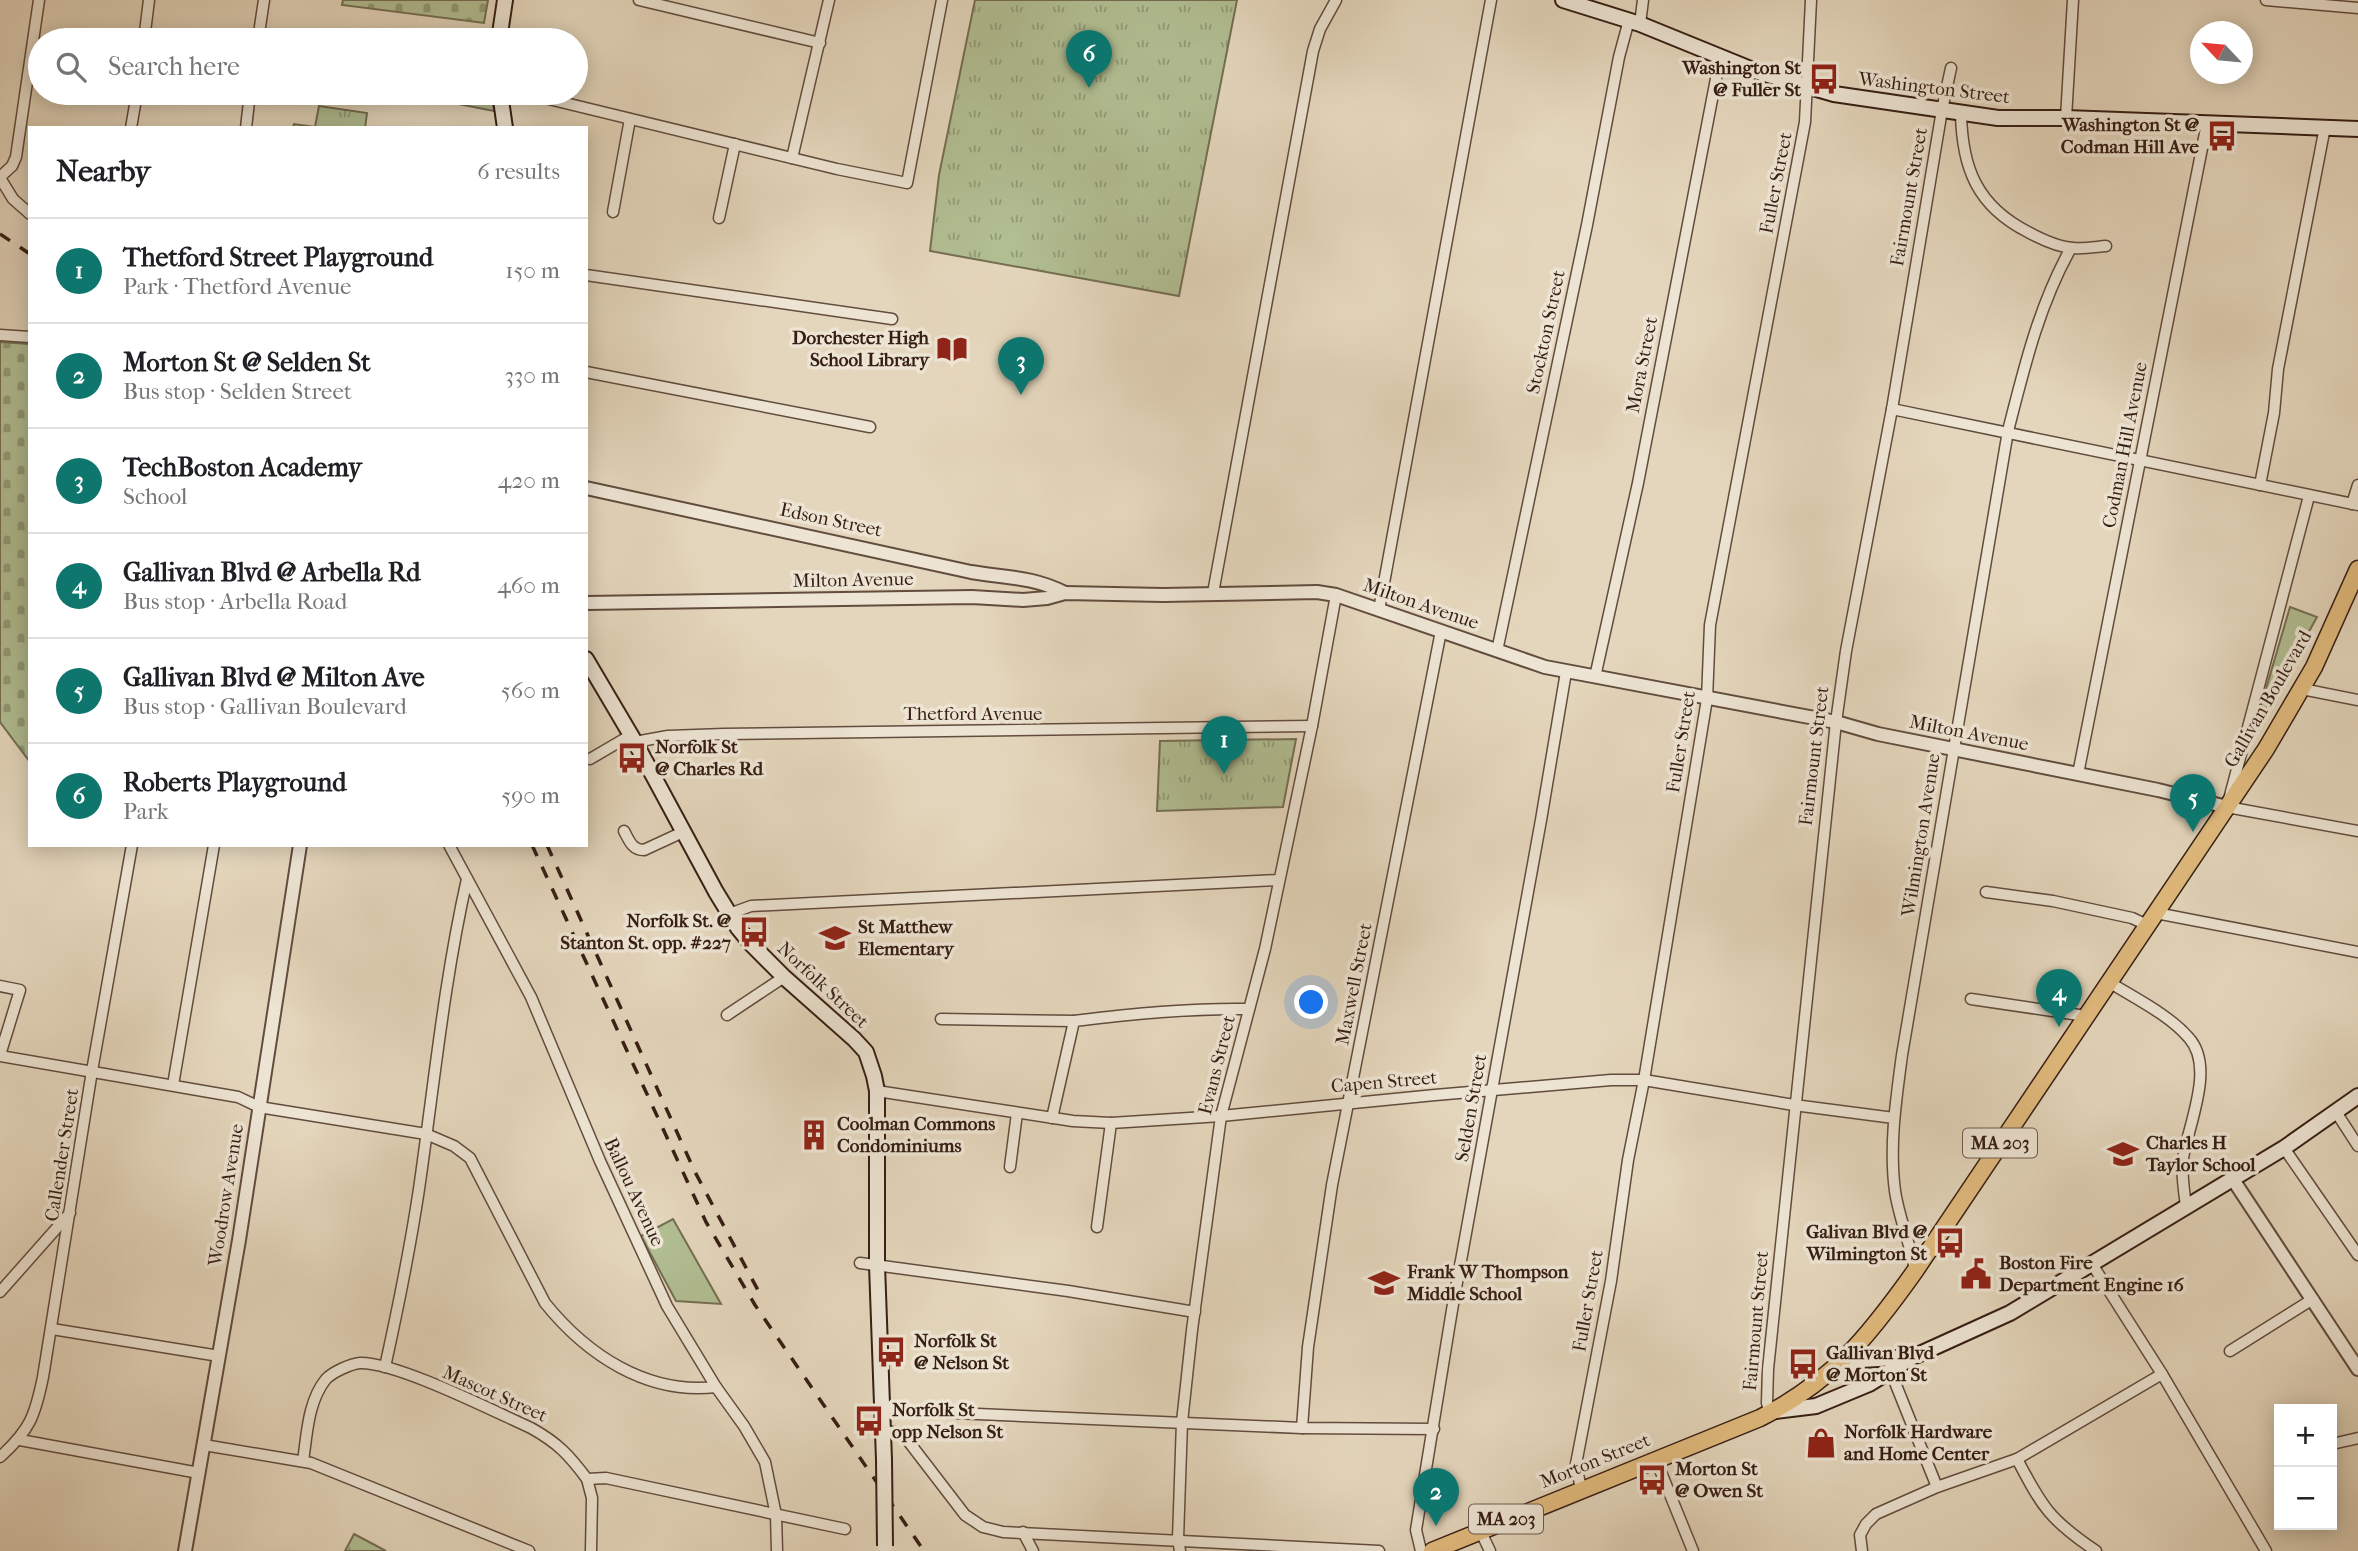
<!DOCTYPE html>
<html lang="en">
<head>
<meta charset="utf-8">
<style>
	body { margin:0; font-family:"IM FELL French Canon",serif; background:#f6f6f6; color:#202124 }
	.controls { position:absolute; right:21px; bottom:21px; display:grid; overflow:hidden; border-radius:0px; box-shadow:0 4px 18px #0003 }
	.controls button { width:63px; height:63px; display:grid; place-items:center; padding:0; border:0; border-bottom:2px solid #e0e0e0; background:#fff; color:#202124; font:35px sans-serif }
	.compass { position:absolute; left:2190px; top:21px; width:63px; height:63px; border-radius:50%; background:#fff; box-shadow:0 4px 18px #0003; rotate:296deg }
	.you { position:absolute; left:1312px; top:1003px; width:24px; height:24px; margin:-18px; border:5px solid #fff; border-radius:50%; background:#1a73e8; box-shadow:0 0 0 10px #1a73e833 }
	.badge { display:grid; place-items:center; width:46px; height:46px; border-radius:50%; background:#0f766e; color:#fff; font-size:23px; font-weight:700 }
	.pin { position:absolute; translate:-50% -58px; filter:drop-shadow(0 2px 4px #0008) }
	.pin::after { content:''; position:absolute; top:37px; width:24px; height:21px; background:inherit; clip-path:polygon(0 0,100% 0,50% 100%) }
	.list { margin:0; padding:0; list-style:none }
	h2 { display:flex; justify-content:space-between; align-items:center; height:91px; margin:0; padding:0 28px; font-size:30px }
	h2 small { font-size:23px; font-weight:400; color:#757577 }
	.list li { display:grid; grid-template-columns:46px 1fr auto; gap:21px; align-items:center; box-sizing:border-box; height:105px; padding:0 28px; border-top:2px solid #e0e0e0 }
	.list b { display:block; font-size:26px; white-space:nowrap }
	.list p { margin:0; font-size:23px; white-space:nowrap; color:#757577 }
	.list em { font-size:23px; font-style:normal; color:#757577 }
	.icon { flex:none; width:38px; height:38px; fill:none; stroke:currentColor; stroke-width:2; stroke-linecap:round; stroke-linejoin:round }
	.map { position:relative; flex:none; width:2358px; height:1551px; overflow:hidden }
	.search { position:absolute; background:#fff; box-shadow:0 4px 18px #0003; left:28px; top:28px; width:560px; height:77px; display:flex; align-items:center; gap:18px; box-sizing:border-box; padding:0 24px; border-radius:38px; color:#757577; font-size:26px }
	.panel { position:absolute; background:#fff; box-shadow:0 4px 18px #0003; left:28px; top:126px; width:560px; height:721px; border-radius:0px }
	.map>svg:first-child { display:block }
	.green { fill:#b1be92; stroke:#746e53; stroke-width:2 }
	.cemetery { fill:url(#cemetery-stones); stroke:#746e53; stroke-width:2 }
	.park { fill:url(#park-tufts); stroke:#746e53; stroke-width:2 }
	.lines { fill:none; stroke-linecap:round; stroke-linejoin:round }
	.minor-casing { stroke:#624c3e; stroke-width:13 }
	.tertiary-casing { stroke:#624c3e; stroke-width:16 }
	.secondary-casing { stroke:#361e14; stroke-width:18 }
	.trunk-casing { stroke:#361e14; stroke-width:19 }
	.minor { stroke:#ede4d3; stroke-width:10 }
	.tertiary { stroke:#ede4d3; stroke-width:12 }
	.secondary { stroke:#ede4d3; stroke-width:14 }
	.trunk { stroke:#e2bb7e; stroke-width:16 }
	.rail { stroke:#361e14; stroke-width:3.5; stroke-dasharray:12 12; stroke-linecap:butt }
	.secondary-bridge-casing { stroke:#361e14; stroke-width:18; stroke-linecap:butt }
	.secondary-bridge { stroke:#ede4d3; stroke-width:14 }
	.labels { text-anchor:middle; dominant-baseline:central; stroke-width:7; stroke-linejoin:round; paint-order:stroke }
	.shield { fill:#ede4d3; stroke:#6d594d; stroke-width:2 }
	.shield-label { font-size:18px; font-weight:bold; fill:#361e14 }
	.poi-label { font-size:19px; font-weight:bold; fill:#361e14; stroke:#ede4d3; text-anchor:start }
	.street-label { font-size:19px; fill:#361e14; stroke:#ede4d3 }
</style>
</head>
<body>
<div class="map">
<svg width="2358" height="1551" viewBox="0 0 2358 1551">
	<defs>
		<pattern id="cemetery-stones" width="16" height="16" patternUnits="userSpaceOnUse" patternTransform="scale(1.75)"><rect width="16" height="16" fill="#b1be92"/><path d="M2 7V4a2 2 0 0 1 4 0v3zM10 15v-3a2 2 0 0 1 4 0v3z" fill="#919a76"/></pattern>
		<pattern id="park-tufts" width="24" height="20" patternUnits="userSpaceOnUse" patternTransform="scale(1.75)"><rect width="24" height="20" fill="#b1be92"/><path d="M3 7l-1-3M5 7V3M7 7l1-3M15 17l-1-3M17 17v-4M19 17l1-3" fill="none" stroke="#919a76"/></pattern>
	</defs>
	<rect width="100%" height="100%" fill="#e4d6bc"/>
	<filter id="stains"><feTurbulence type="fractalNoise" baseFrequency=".00286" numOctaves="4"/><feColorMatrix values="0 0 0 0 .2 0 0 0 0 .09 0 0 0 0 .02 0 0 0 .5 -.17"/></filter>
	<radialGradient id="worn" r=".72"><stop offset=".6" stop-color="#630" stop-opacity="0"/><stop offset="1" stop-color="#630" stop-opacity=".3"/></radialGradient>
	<g class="green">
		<path d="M 2290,607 L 2317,617 L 2253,733 Z"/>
		<path d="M 673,1219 L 721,1304 L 676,1301 L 641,1236 Z"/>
	</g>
	<g class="cemetery">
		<path d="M 343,0 L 488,0 L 484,23 L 342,5 Z"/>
		<path d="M 0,342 L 30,344 L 30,762 L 0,722 Z"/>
	</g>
	<g class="park">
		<path d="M 975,0 L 1237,0 L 1179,296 L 930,251 L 939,175 Z"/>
		<path d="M 458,93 L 492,93 L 494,111 L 458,104 Z"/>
		<path d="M 319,106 L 367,113 L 365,128 L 293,128 L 294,124 L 315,127 Z"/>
		<path d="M 1296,739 L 1283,807 L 1157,811 L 1160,741 Z"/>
		<path d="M 354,1534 L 386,1551 L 345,1551 Z"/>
	</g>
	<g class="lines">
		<g class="minor-casing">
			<g id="minor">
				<path d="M 639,0 L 820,43"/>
				<path d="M 2266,0 L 2358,8"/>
				<path d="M 1640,24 L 1643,0"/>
				<path d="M 144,40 L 149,0"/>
				<path d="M 258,40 L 264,0"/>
				<path d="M 524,93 L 837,169 L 907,183 L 942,0"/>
				<path d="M 1961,113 C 1962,168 1977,206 2028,232 C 2041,239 2058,247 2073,248 C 2084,249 2095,247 2106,246"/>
				<path d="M 2066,118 L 2073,0"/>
				<path d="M 131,128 L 137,93"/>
				<path d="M 246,128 L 250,93"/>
				<path d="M 792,158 L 829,0"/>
				<path d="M 0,177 L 12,166 L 16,157 L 39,0"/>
				<path d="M 0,178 L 13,199 L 30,214"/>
				<path d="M 613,212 L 630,119"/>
				<path d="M 719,218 L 735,144"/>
				<path d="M 586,275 L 892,319"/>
				<path d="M 0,335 L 30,337"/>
				<path d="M 586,372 L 870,427"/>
				<path d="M 1892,409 L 2358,505"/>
				<path d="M 2260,485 L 2274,413 L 2278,369 L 2325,127"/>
				<path d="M 2309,496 L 2227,807 L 2358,831"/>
				<path d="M 2352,504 L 2358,485"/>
				<path d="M 1213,593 L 1313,51 L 1320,29 L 1336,0"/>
				<path d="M 1379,610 L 1491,0"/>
				<path d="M 1497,651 L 1587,225 L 1619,57 L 1629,20"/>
				<path d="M 1595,677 L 1638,483 L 1720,58"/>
				<path d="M 2302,689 L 2358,700"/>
				<path d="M 635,742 L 668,736 L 724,734 L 1312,726"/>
				<path d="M 590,759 L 631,735"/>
				<path d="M 2078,774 L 2207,123"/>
				<path d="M 624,831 C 629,840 632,850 644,850 L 683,832"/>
				<path d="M 449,845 L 531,997 L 600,1161 L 667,1306 L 716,1387 L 744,1426 L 765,1462 L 776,1515 L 777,1551"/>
				<path d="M 1986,892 L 2053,901 L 2132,918 L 2147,925"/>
				<path d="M 2156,913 L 2358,952"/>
				<path d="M 729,914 L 751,906 L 1279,880"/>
				<path d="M 2109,982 C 2136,999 2168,1014 2189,1038 C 2215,1067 2189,1123 2183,1158 C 2181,1173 2184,1191 2186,1206"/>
				<path d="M 0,986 L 20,990 L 0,1055"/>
				<path d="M 1971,999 L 2086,1016"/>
				<path d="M 727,1015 L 784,977"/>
				<path d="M 941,1019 L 1074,1021"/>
				<path d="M 0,1056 L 238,1097 L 259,1107 L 426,1134 L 454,1146 L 470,1158 L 545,1303 C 587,1355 647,1395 716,1387"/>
				<path d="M 173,1085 L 214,845"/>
				<path d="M 877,1091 L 1073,1121 L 1111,1123 L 1221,1116 L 1435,1095 L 1611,1080 L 1644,1080 L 1794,1105 L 1894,1118"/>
				<path d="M 2336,1112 L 2358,1146"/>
				<path d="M 1052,1118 L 1074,1021 C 1132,1014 1190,1008 1249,1009"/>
				<path d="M 2284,1148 L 2358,1255"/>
				<path d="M 1010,1167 L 1017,1113"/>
				<path d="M 1097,1227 L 1111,1123"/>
				<path d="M 860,1263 L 1068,1291 L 1195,1312"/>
				<path d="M 2092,1264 L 2162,1374 L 2266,1551"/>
				<path d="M 1915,1270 C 1910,1243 1899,1218 1895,1191 C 1889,1146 1896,1100 1902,1055 L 2008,431 C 2024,368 2039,305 2071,248"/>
				<path d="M 0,1292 L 70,1213"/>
				<path d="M 52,1329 L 219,1356"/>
				<path d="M 2230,1351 L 2313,1299"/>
				<path d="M 385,1367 C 398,1308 410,1249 419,1189 C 434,1085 444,981 467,879"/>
				<path d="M 1892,1367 L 1896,1385 L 1937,1487"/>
				<path d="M 882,1407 L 908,1411 L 1302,1428 L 1434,1429"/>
				<path d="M 1770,1413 L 1767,1403 L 1768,1369 L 1836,722 L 1846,651 L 1892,409 L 1942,110 L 1951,68"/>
				<path d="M 1302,1428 L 1308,1347 L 1332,1185 L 1441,631"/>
				<path d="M 882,1431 L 902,1433 L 965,1515 L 983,1527 L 1003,1532 L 1379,1551"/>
				<path d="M 20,1440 L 199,1473"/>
				<path d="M 2332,1444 L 2358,1438"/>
				<path d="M 204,1445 L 311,1463 L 529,1551"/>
				<path d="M 0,1457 C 30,1430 35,1416 43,1377 L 92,1071 L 132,845"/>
				<path d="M 2017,1459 C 2042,1507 2050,1520 2096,1551"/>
				<path d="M 1656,1460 L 1693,1551"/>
				<path d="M 303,1461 C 307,1434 308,1401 326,1379 C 333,1372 350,1364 360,1363 C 397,1362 493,1411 531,1428 C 558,1443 569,1455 587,1479 L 606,1478 L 845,1529"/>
				<path d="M 587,1479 L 592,1498 L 591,1551"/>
				<path d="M 1581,1489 L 1576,1464 L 1611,1281 L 1628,1160 L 1644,1080 L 1707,699 L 1710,625 L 1805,122 L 1811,0"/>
				<path d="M 1480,1530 L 1490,1551"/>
				<path d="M 1023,1532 L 1033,1551"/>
				<path d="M 1180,1551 L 1178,1539 L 1182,1422 L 1192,1330 L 1221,1116 L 1265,949 L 1312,726 L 1336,595"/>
				<path d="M 1421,1551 L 1416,1530 L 1452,1310 L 1541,820 L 1566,672"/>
				<path d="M 1862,1551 L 1860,1535 L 1866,1524 L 1876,1514 L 1937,1487 L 2017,1459 L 2162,1374"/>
			</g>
		</g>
		<g class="tertiary-casing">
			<g id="tertiary">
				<path d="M 586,488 L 971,572 C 1006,578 1031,576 1065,593"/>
				<path d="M 586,603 L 972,597 L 1023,600 L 1047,598 L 1065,593 L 1163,595 L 1317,592 L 1336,595 L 1545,667 L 1836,722 L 1878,734 L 2158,790 L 2227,807"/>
				<path d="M 2232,1178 L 2358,1369"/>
				<path d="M 185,1551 L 239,1240 L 300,845"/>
			</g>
		</g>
		<g class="secondary-casing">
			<g id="secondary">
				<path d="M 1563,0 L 1640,24 L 1758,72 L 1834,94 L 1998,118 L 2066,118 L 2358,129"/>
				<path d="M 499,40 L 505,0"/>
				<path d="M 500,93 L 505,128"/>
				<path d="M 586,659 L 635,742 L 716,892 L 738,928 L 752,945 L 784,977 L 854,1039 L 866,1052 L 874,1076 L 877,1091 L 877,1265 L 884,1460"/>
				<path d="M 1844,1361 L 1913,1357 L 2010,1313 L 2284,1148 L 2358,1096"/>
				<path d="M 1776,1411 L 1816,1406 L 1869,1384 L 1911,1358"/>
			</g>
		</g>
		<g class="trunk-casing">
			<path id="trunk" d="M 1432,1551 L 1760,1418 C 1834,1380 1868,1337 1915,1271 L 2266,749 L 2314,667 L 2358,569"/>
		</g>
		<use href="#minor" class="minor"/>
		<use href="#tertiary" class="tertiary"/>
		<use href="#secondary" class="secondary"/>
		<use href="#trunk" class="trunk"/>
		<g class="rail">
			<path d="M 0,234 L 30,254"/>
			<path d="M 532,845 L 706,1222 L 755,1305 L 924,1551"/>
			<path d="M 547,845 L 695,1172 L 760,1294"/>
		</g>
		<g class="secondary-bridge-casing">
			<path id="secondary-bridge" d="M 884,1460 L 885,1546"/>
		</g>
		<use href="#secondary-bridge" class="secondary-bridge"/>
	</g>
	<defs>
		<g id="bus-bare" transform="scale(2.415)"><path d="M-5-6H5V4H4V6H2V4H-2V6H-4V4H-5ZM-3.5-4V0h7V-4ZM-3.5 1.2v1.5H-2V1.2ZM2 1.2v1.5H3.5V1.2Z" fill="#8f2418" stroke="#ede4d3" stroke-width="2.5" paint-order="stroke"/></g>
		<g id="library-bare" transform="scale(2.415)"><path d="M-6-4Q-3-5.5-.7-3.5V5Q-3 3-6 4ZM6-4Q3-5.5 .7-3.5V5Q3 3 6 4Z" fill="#8f2418" stroke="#ede4d3" stroke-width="2.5" paint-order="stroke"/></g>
		<g id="school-bare" transform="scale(2.415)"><path d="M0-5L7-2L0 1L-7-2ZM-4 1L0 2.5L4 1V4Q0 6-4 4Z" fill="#8f2418" stroke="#ede4d3" stroke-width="2.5" paint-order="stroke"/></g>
		<g id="building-bare" transform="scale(2.415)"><path d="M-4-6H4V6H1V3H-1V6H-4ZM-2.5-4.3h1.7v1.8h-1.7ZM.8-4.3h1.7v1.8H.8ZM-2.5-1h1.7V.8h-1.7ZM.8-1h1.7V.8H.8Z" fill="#8f2418" stroke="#ede4d3" stroke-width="2.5" paint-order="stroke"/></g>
		<g id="civic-bare" transform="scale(2.415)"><path d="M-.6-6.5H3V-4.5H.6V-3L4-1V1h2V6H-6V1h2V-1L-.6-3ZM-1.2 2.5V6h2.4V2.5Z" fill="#8f2418" stroke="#ede4d3" stroke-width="2.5" paint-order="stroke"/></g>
		<g id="shop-bare" transform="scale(2.415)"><path d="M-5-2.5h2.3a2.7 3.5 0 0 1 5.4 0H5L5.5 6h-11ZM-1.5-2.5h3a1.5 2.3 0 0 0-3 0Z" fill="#8f2418" stroke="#ede4d3" stroke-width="2.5" paint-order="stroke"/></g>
	</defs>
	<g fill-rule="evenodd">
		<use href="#bus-bare" x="1824" y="79"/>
		<use href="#bus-bare" x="2222" y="136"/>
		<use href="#library-bare" x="952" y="349"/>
		<use href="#bus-bare" x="632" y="758"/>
		<use href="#bus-bare" x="754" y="932"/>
		<use href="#school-bare" x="835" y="938"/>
		<use href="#building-bare" x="814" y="1135"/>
		<use href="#school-bare" x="2123" y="1154"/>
		<use href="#bus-bare" x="1950" y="1243"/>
		<use href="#civic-bare" x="1976" y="1274"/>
		<use href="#school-bare" x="1384" y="1283"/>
		<use href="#bus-bare" x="891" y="1352"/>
		<use href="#bus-bare" x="1803" y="1364"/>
		<use href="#bus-bare" x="869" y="1421"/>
		<use href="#shop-bare" x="1821" y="1443"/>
		<use href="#bus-bare" x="1652" y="1480"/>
	</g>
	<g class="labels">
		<g class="shield">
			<rect x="1963" y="1128.5" width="74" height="29" rx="5"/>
			<rect x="1469" y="1504.5" width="74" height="29" rx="5"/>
		</g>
		<g class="shield-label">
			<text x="2000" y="1143">MA 203</text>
			<text x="1506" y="1519">MA 203</text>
		</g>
		<g class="poi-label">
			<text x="1801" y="68" text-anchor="end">Washington St<tspan x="1801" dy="22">@ Fuller St</tspan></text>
			<text x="2199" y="125" text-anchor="end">Washington St @<tspan x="2199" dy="22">Codman Hill Ave</tspan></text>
			<text x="929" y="338" text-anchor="end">Dorchester High<tspan x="929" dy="22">School Library</tspan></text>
			<text x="655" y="747">Norfolk St<tspan x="655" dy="22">@ Charles Rd</tspan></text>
			<text x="731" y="921" text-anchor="end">Norfolk St. @<tspan x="731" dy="22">Stanton St. opp. #227</tspan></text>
			<text x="858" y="927">St Matthew<tspan x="858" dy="22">Elementary</tspan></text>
			<text x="837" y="1124">Coolman Commons<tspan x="837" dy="22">Condominiums</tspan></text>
			<text x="2146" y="1143">Charles H<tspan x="2146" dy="22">Taylor School</tspan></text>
			<text x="1927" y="1232" text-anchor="end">Galivan Blvd @<tspan x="1927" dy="22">Wilmington St</tspan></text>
			<text x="1999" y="1263">Boston Fire<tspan x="1999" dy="22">Department Engine 16</tspan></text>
			<text x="1407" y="1272">Frank W Thompson<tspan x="1407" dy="22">Middle School</tspan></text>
			<text x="914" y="1341">Norfolk St<tspan x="914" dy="22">@ Nelson St</tspan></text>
			<text x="1826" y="1353">Gallivan Blvd<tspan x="1826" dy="22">@ Morton St</tspan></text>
			<text x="892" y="1410">Norfolk St<tspan x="892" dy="22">opp Nelson St</tspan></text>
			<text x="1844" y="1432">Norfolk Hardware<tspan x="1844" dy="22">and Home Center</tspan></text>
			<text x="1675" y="1469">Morton St<tspan x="1675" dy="22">@ Owen St</tspan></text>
		</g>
		<g class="street-label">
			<text transform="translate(1934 88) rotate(7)">Washington Street</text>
			<text transform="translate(1776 183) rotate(-79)">Fuller Street</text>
			<text transform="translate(1909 197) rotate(-80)">Fairmount Street</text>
			<text transform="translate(1546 332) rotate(-78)">Stockton Street</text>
			<text transform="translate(1642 365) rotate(-79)">Mora Street</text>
			<text transform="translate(2125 445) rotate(-79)">Codman Hill Avenue</text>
			<text transform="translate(831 520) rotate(12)">Edson Street</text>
			<text transform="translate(853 580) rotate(-1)">Milton Avenue</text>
			<text transform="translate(1421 604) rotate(19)">Milton Avenue</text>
			<text transform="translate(2268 699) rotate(-60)">Gallivan Boulevard</text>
			<text x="973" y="714">Thetford Avenue</text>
			<text transform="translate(1969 733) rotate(11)">Milton Avenue</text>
			<text transform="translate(1681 742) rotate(-81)">Fuller Street</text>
			<text transform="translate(1814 756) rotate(-83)">Fairmount Street</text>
			<text transform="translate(1921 835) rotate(-81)">Wilmington Avenue</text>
			<text transform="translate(1354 984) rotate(-79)">Maxwell Street</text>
			<text transform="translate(823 985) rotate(43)">Norfolk Street</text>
			<text transform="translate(1217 1065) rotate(-76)">Evans Street</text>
			<text transform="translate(1384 1082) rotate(-5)">Capen Street</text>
			<text transform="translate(1471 1108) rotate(-80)">Selden Street</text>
			<text transform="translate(62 1155) rotate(-81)">Callender Street</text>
			<text transform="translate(634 1192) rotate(65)">Ballou Avenue</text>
			<text transform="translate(226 1195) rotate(-81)">Woodrow Avenue</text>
			<text transform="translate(1588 1301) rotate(-80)">Fuller Street</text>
			<text transform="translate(1756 1321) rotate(-85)">Fairmount Street</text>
			<text transform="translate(495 1394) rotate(24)">Mascot Street</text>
			<text transform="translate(1595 1461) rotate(-22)">Morton Street</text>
		</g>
	</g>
	<rect width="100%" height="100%" filter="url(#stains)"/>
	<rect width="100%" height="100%" fill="url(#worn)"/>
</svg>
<div class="controls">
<button>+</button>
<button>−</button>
</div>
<svg class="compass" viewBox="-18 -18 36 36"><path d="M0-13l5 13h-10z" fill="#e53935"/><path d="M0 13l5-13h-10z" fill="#757577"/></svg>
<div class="you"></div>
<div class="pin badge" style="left:1224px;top:774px">1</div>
<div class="pin badge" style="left:1436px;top:1526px">2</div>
<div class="pin badge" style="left:1021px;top:395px">3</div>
<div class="pin badge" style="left:2059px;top:1027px">4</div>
<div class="pin badge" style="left:2193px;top:832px">5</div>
<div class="pin badge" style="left:1089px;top:88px">6</div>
<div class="search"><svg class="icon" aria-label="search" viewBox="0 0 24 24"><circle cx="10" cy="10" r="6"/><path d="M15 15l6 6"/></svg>Search here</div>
<section class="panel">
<h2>Nearby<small>6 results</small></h2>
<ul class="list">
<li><span class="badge">1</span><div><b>Thetford Street Playground</b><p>Park · Thetford Avenue</p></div><em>150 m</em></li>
<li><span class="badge">2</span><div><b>Morton St @ Selden St</b><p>Bus stop · Selden Street</p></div><em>330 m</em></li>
<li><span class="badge">3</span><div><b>TechBoston Academy</b><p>School</p></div><em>420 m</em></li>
<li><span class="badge">4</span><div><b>Gallivan Blvd @ Arbella Rd</b><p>Bus stop · Arbella Road</p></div><em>460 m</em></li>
<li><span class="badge">5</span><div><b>Gallivan Blvd @ Milton Ave</b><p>Bus stop · Gallivan Boulevard</p></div><em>560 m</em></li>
<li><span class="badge">6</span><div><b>Roberts Playground</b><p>Park</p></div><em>590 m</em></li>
</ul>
</section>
</div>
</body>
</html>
